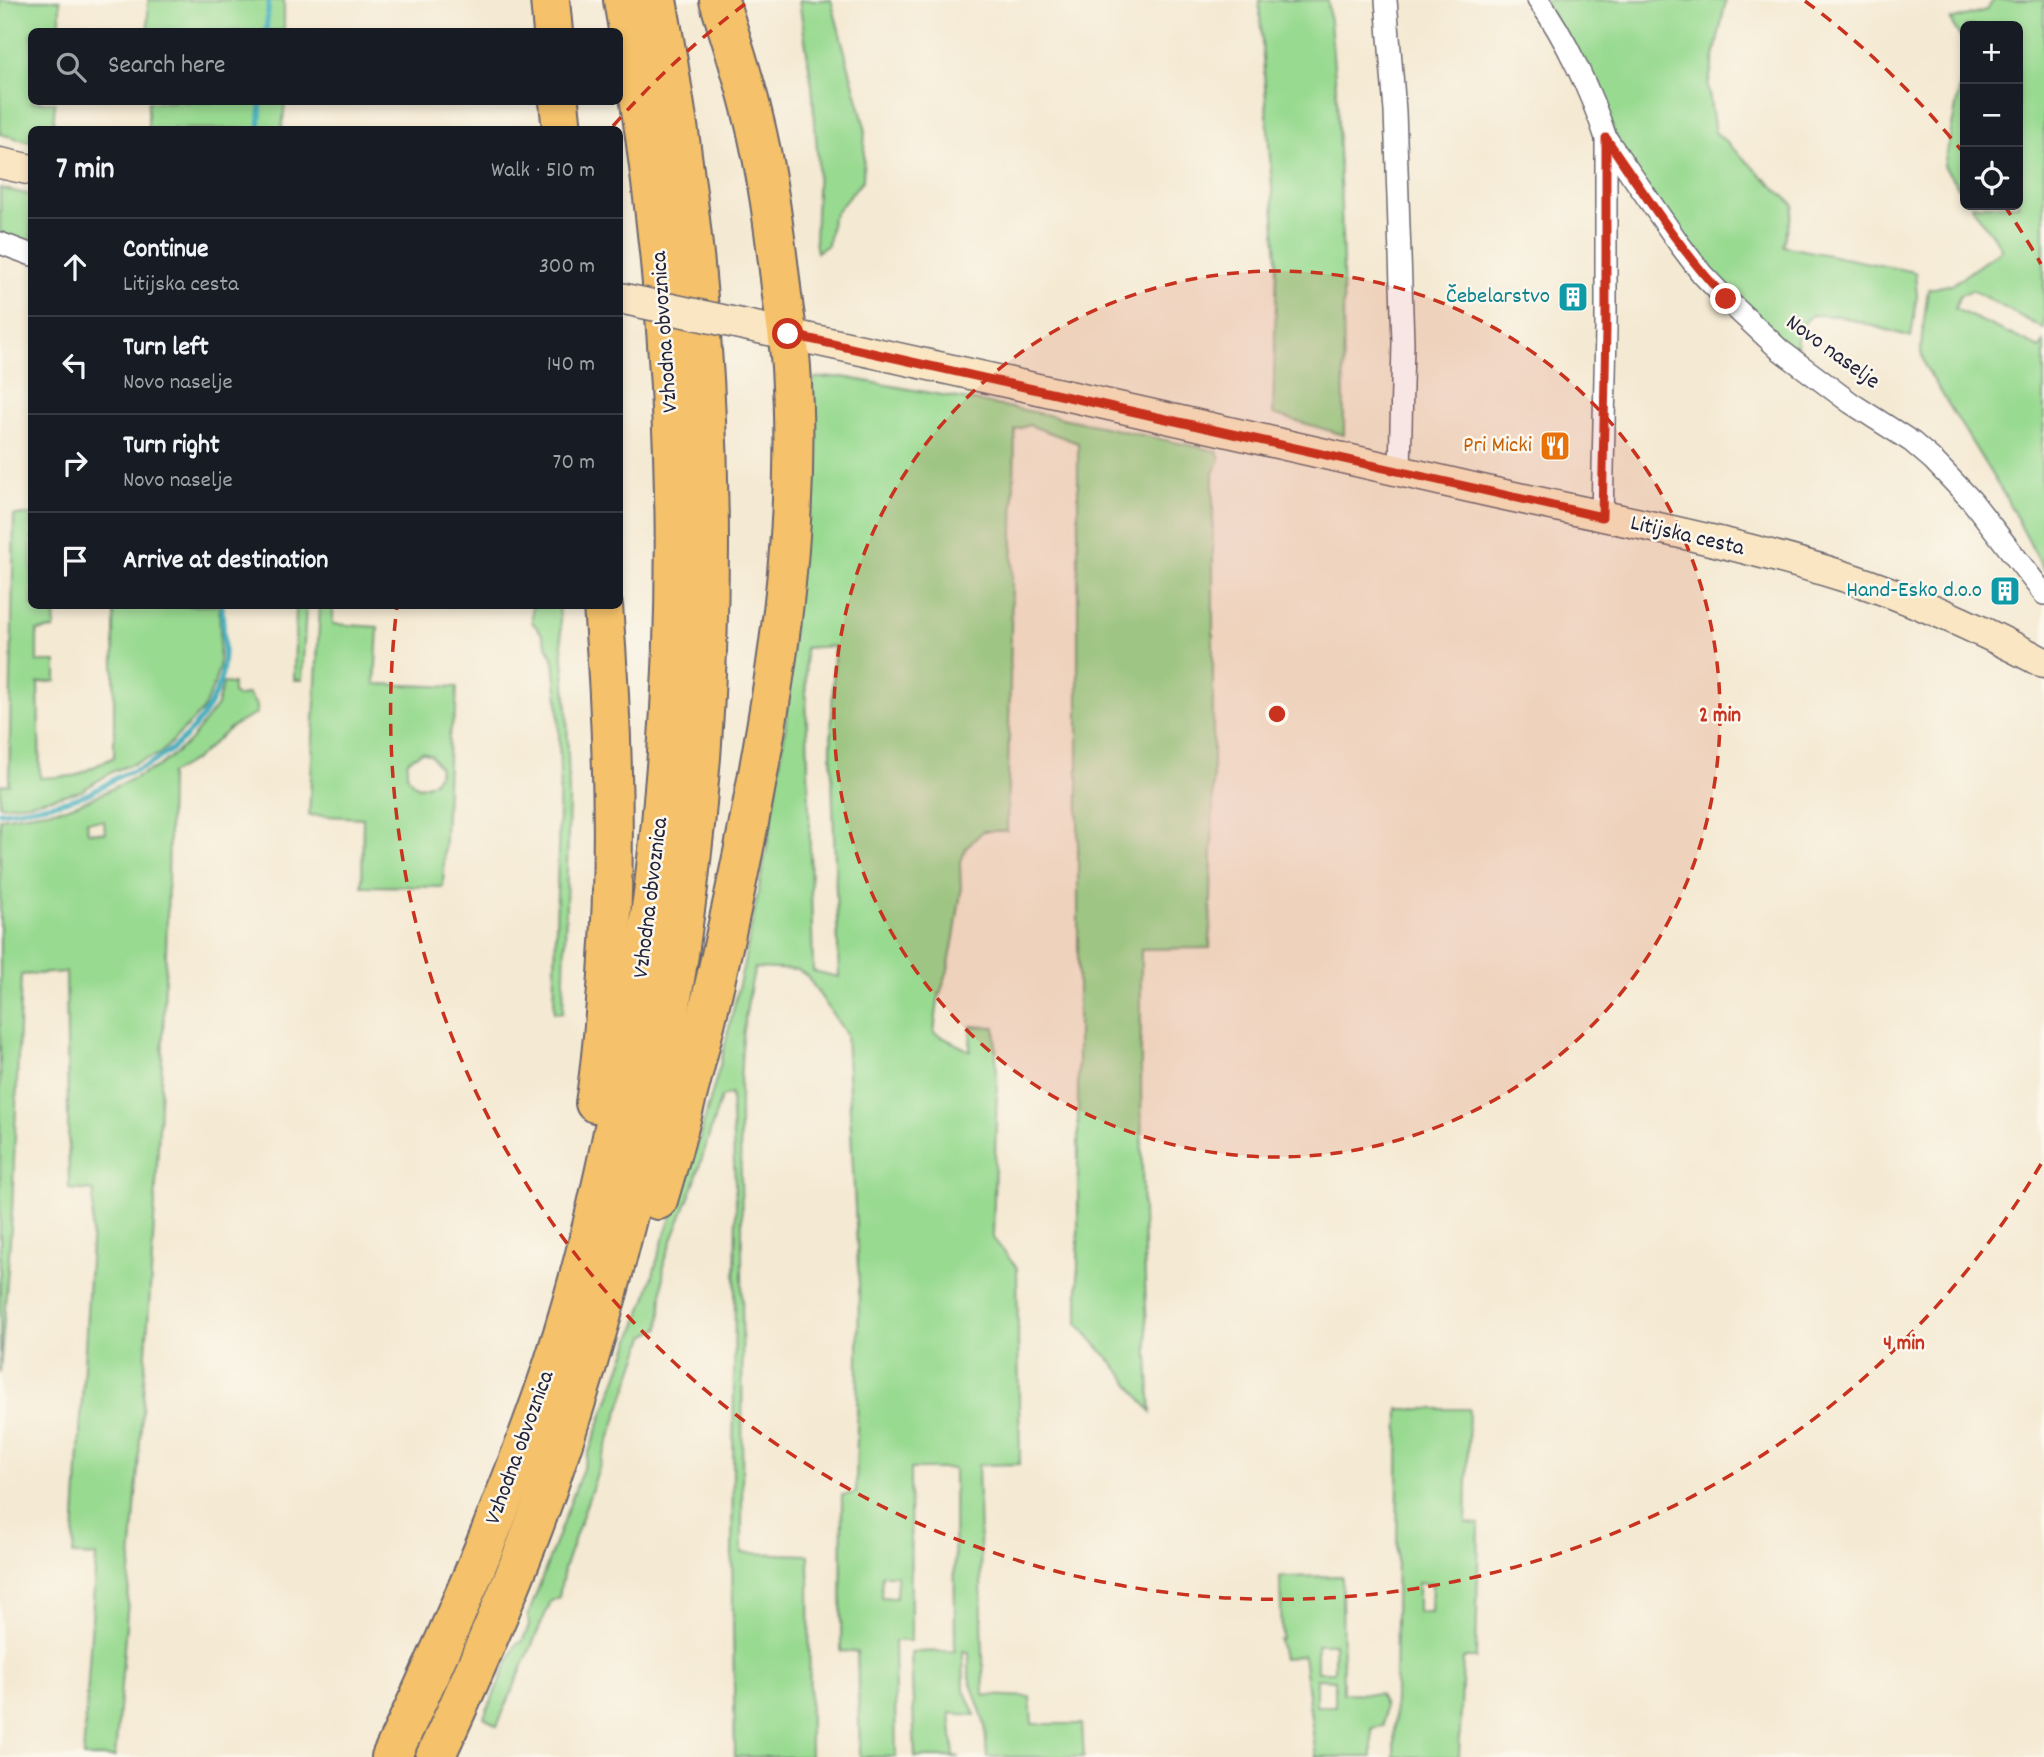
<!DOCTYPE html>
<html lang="en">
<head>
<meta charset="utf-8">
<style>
	body { margin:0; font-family:Dekko,sans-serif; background:#242831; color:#f1f3f6 }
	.controls { position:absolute; right:21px; top:21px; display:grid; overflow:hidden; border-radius:10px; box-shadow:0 4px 10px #0003 }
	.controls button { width:63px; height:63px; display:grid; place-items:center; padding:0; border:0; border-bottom:2px solid #363941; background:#171b24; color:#f1f3f6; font:35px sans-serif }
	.stop { position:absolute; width:21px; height:21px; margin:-16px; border:5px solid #c8321e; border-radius:50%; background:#fff }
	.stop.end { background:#c8321e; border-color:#fff; box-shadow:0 2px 7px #0008 }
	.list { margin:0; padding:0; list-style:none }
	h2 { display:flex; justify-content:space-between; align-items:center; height:91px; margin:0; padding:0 28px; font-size:30px }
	h2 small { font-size:23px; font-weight:400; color:#9ea1a6 }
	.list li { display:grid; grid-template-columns:46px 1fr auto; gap:21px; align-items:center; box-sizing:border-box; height:98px; padding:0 28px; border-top:2px solid #363941 }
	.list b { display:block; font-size:26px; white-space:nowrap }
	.list p { margin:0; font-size:23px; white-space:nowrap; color:#9ea1a6 }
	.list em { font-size:23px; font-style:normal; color:#9ea1a6 }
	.icon { flex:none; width:38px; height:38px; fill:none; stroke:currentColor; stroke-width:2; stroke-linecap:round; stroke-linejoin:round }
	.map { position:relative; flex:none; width:2044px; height:1757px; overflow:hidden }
	.search { position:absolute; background:#171b24; box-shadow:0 4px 10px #0003; left:28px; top:28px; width:595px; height:77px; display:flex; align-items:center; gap:18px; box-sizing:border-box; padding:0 24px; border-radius:10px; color:#9ea1a6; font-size:26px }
	.panel { position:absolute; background:#171b24; box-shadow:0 4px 10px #0003; left:28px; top:126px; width:595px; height:483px; border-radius:10px }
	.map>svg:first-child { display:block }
	.green { fill:#99da91; stroke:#5e7e66; stroke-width:2; fill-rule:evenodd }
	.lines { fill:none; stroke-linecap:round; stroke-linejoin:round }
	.stream { stroke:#42afbf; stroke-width:5 }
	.minor-casing { stroke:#6c6870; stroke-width:24 }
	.secondary-casing { stroke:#6c6870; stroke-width:33 }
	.motorway-casing { stroke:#6c6870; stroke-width:42 }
	.minor { stroke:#fff; stroke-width:21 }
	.secondary { stroke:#fbe6c4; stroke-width:30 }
	.motorway { stroke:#f5c16b; stroke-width:38 }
	.secondary-bridge-casing { stroke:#6c6870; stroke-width:33; stroke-linecap:butt }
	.secondary-bridge { stroke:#fbe6c4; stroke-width:30 }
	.route { stroke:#c8321e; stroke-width:9 }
	.ring { fill:none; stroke:#c8321e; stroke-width:3.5; stroke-dasharray:12 9 }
	.labels { text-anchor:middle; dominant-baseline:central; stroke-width:5; stroke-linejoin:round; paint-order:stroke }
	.culture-label { font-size:23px; fill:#0d838f; stroke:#fbf7ec; text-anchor:end }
	.street-label { font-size:23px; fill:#22223b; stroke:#fbf7ec }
	.food-label { font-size:23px; fill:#c56008; stroke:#fbf7ec; text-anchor:end }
	.centre { fill:#c8321e; stroke:#fbf7ec; stroke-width:3.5 }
	.ring-label { font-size:21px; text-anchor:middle; font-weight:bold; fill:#c8321e; stroke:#fbf7ec; stroke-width:5; stroke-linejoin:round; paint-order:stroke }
</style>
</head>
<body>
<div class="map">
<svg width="2044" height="1757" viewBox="0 0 2044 1757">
	<rect width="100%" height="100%" fill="#fbf7ec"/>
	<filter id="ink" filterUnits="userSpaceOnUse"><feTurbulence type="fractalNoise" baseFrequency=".0143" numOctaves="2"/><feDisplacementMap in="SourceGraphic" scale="14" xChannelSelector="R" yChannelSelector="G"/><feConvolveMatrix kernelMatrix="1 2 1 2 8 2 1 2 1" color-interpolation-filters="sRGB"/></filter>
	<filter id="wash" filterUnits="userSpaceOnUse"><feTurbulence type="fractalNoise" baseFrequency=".00686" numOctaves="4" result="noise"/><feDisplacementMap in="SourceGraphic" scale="28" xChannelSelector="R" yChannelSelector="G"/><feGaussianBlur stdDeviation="1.57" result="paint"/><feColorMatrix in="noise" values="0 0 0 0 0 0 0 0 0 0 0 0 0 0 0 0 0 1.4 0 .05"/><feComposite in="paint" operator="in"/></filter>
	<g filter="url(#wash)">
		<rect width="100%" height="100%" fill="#f4e9d2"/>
		<g class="green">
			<path d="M 0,0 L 60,0 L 60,31 L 32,32 L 32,102 L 55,102 L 53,129 L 32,130 L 31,142 L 0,134 Z"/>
			<rect x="148" y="0" width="136" height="31"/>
			<path d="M 799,0 L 831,0 L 865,127 L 863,180 L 836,212 L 832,219 L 828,245 L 817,252 L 815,241 L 818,164 L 812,86 Z"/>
			<path d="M 1259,0 L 1328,0 L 1337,99 L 1343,264 L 1344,435 L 1273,414 L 1277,260 Z"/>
			<path d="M 1544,0 L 1726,0 L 1708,86 L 1715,132 L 1794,205 L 1783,246 L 1915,272 L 1917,297 L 1911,337 L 1839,316 L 1812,315 C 1800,326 1795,333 1798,349 L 1792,355 L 1721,292 L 1639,181 Z"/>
			<path d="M 1994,0 L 2044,0 L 2044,329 L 1972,290 L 1960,295 L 1955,309 L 2040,348 L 2044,341 L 2044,423 L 2041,455 L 2044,570 L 2006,498 L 1925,366 L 1921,352 L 1922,336 L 1928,289 L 1953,284 L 2002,249 L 1971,205 L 2018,205 L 2018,26 L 1965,26 L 1965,45 L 1950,20 L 1986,10 Z"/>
			<path d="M 1965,62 L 1965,197 L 1944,166 Z"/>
			<path d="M 148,102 L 285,102 L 282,129 L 148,129 Z"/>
			<path d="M 0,188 L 31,195 L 31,247 L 0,235 Z"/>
			<path d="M 843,377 L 1029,411 L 1217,451 L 1220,460 L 1213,473 L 1213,802 L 1210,948 L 1141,949 C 1140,1103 1142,1258 1151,1412 L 1123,1375 L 1078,1324 L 1078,443 L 1029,425 L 1015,430 L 1007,831 L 983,831 L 966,848 L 960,864 L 961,892 L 955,932 L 948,970 L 938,1000 L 934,1033 L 970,1051 L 971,1026 L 995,1027 L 997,1082 L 993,1238 L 1017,1268 L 1020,1464 L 978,1465 L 984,1695 L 1030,1697 L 1032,1724 L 1082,1724 L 1084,1757 L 987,1757 L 985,1725 L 969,1677 L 969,1652 L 963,1651 L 964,1690 L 975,1715 L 950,1713 L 954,1756 L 960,1757 L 915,1757 L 911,1652 L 955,1651 L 954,1469 L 910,1469 L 911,1641 L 894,1641 L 896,1757 L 860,1757 L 857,1652 L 841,1651 L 842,1495 L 856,1493 L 859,1286 L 846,1034 L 807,976 L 798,970 L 755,968 C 733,1053 741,1140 742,1228 C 743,1336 742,1445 742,1553 L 809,1555 L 810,1757 L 735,1757 L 732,1554 L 736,1206 L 731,1094 L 721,1097 L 693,1187 L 664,1261 L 660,1328 L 645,1336 L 564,1569 L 559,1597 L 551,1601 L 497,1726 L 484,1717 L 516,1644 L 522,1642 L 529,1626 L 528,1616 L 646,1299 L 663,1240 L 699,1139 L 721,1062 L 745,959 L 769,836 L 785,730 L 810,387 L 815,378 ZM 834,646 L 831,748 L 839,977 L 813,971 L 805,648 ZM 882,1575 L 897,1575 L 896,1598 L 881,1597 Z"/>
			<path d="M 14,515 L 31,515 L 32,606 L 55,606 L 54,629 L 37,631 L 37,662 L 56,662 L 56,681 L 38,683 L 40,778 L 75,776 L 114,757 L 114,606 L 219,606 L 220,635 L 219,667 L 214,685 L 203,710 L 160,754 L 114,771 L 81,791 L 30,803 L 0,806 L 0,785 L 9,784 Z"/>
			<path d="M 296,606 L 306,606 L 302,680 L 294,680 Z"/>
			<path d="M 320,606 L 333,606 L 333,624 L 378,627 L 375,684 L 457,687 L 456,710 L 449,736 L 443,887 L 362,886 L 363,818 L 309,815 ZM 422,752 L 431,755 L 440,769 C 436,782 431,785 418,787 C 407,779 405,773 408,761 Z"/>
			<path d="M 532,606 L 559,606 L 567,709 L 569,798 L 563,1013 L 554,1012 L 560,770 L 558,701 L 554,661 L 542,634 L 532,622 Z"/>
			<path d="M 223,683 L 233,684 L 233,693 L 237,697 L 248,694 L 257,706 L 257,713 L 230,728 L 196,759 L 170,774 C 166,1102 143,1430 115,1757 L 83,1757 L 96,1556 L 73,1555 L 94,1191 L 69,1189 L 66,972 L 21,975 L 12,1214 L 0,1373 L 0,818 L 66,808 L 88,800 L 159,766 L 189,742 L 217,705 ZM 87,821 L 104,821 L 105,833 L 88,832 Z"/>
			<path d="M 1399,1409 L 1469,1409 L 1466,1523 L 1479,1524 L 1476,1658 L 1463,1658 L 1459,1757 L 1394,1757 ZM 1418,1583 L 1432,1584 L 1431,1612 L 1418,1612 Z"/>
			<path d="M 1342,1576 L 1343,1693 L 1379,1694 L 1384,1706 L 1384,1726 L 1372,1728 L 1372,1757 L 1316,1757 L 1303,1655 L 1283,1659 L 1279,1640 L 1282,1639 L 1280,1577 ZM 1317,1644 L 1334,1644 L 1334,1672 L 1317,1672 ZM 1316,1679 L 1335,1680 L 1335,1706 L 1316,1706 Z"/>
		</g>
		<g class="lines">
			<g class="stream">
				<path d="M 266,32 L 269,0"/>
				<path d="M 259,130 L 261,102"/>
				<path d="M 0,812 C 29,808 57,805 85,795 C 96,791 107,783 118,777 C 127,772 138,770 148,765 C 179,748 210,716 220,681 C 227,657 223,630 222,606"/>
			</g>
		</g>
	</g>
	<g filter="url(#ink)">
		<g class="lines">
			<g class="minor-casing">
				<g id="minor">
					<path d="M 1386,0 L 1395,111 L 1403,342 L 1400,470"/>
					<path d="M 1538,0 C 1565,36 1592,95 1606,138 L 1680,245 L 1702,274 L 1726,299 L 1780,350 L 1851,403 L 1912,442 L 1933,460 L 1972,501 L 2044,594"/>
					<path d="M 0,243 L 32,255"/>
					<path d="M 1602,517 L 1606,329 L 1606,138"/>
				</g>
			</g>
			<g class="secondary-casing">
				<g id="secondary">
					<path d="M 0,163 L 32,170"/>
					<path d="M 745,325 C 994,378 1243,435 1491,492 C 1609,518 1730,540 1846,577 C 1914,599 1980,629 2044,663"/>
				</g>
			</g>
			<g class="motorway-casing">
				<g id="motorway">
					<path d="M 550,0 L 553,32"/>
					<path d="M 559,102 L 562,130"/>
					<path d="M 595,1103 C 602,1060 605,1017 608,975 C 617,851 613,729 603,606"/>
					<path d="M 658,1200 C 693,1084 720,966 744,848 C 775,690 802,528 791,367 C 789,340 784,314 781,287 C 774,228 767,170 752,112 C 743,74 730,37 719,0"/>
					<path d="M 391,1757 C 447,1640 498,1520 542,1397 C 581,1287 607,1170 628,1055 C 694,698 688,356 623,0"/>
					<path d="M 435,1757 C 476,1669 515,1581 547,1490 C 716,1001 753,509 657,0"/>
				</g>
			</g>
			<use href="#minor" class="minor"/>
			<use href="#secondary" class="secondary"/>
			<use href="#motorway" class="motorway"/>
			<g class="secondary-bridge-casing">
				<path id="secondary-bridge" d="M 620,298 L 745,325"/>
			</g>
			<use href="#secondary-bridge" class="secondary-bridge"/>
		</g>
	</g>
	<g class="lines" filter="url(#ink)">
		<path class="route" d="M 788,334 L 1602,517 L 1606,329 L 1606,138 C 1644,193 1680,250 1726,299"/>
	</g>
	<circle cx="1277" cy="714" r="443" fill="#c8321e" fill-opacity=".12"/>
	<g class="ring">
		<circle cx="1277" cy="714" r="443"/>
		<path d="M2041 1164A887 887 0 0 1 397 606M613 126A887 887 0 0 1 749 1M1805 1A887 887 0 0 1 1961 150M2004 205A887 887 0 0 1 2041 264"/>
	</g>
	<defs>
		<g id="building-square" transform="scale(1.575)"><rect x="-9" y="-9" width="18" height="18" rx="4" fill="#0f9aa8" stroke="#fbf7ec"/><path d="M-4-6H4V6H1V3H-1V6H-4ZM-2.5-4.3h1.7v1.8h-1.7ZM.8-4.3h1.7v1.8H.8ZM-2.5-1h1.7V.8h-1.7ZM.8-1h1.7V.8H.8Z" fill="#fff"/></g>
		<g id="restaurant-square" transform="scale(1.575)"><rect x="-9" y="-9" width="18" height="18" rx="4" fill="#e8710a" stroke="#fbf7ec"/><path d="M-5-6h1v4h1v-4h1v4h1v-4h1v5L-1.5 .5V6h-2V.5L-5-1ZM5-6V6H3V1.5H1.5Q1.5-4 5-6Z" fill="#fff"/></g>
	</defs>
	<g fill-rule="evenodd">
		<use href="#building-square" x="1573" y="297"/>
		<use href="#restaurant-square" x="1555" y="446"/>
		<use href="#building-square" x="2005" y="591"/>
	</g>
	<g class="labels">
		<g class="culture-label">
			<text x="1550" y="297">Čebelarstvo</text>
			<text x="1982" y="591">Hand-Esko d.o.o</text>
		</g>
		<g class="street-label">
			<text transform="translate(666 332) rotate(-94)">Vzhodna obvoznica</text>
			<text transform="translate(1832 353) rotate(36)">Novo naselje</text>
			<text transform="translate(1687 537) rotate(13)">Litijska cesta</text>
			<text transform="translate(652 898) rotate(-83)">Vzhodna obvoznica</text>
			<text transform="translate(521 1448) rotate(-70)">Vzhodna obvoznica</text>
		</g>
		<g class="food-label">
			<text x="1532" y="446">Pri Micki</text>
		</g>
	</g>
	<circle cx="1277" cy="714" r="10" class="centre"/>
	<g class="ring-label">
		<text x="1720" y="721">2 min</text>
		<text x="1904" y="1349">4 min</text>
	</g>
</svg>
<div class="controls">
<button>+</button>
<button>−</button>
<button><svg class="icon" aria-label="locate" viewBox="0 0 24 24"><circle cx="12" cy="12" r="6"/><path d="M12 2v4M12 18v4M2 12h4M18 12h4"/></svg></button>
</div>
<div class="stop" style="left:788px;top:334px"></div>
<div class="stop end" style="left:1726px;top:299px"></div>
<div class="search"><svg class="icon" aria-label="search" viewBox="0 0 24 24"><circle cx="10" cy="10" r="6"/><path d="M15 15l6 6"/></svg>Search here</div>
<section class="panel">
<h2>7 min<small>Walk · 510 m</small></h2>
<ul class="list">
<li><svg class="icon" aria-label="ahead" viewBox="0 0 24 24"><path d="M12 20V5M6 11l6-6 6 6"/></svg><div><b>Continue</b><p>Litijska cesta</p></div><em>300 m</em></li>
<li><svg class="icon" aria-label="left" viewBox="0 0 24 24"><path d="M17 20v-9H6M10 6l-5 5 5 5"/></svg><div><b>Turn left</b><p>Novo naselje</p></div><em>140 m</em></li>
<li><svg class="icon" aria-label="right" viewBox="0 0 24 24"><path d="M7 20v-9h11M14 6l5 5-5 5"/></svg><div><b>Turn right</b><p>Novo naselje</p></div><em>70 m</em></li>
<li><svg class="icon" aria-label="arrive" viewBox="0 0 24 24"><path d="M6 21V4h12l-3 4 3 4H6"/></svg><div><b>Arrive at destination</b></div></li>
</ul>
</section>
</div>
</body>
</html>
